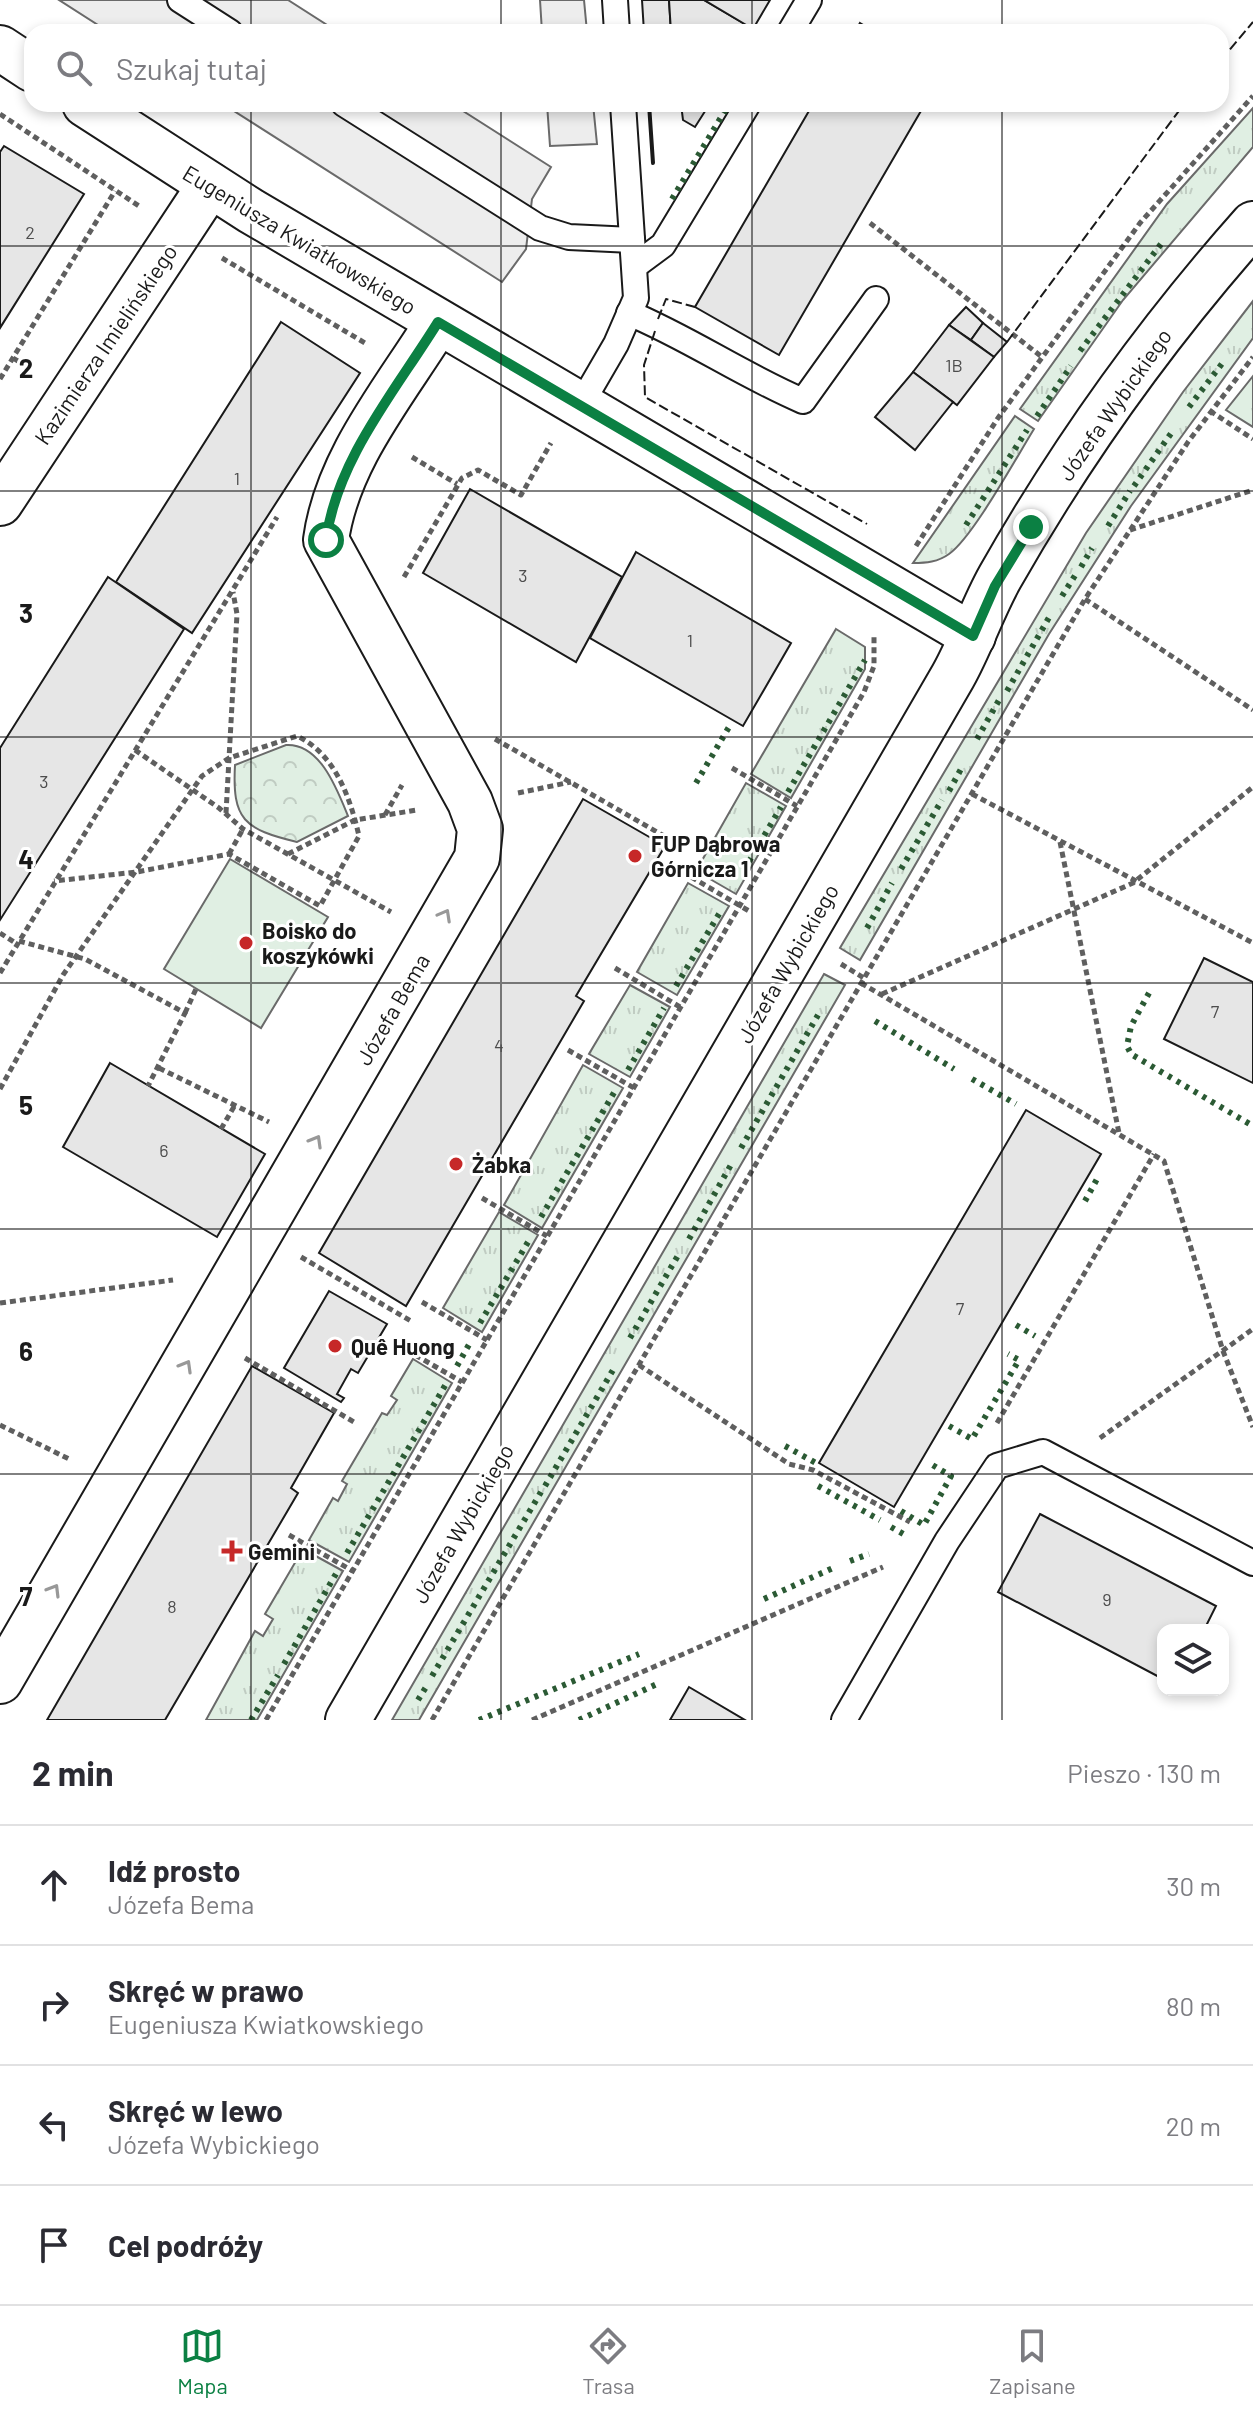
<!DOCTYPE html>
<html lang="pl">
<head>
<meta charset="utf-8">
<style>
	body { margin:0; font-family:Barlow,sans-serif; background:#f2f2f3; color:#2b2b33 }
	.controls { position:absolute; right:24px; bottom:24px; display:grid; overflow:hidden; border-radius:16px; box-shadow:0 4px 12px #0003 }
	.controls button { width:72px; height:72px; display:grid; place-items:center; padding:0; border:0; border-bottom:2px solid #e1e1e2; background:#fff; color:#2b2b33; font:40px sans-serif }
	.stop { position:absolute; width:24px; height:24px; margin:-18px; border:6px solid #0b8043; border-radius:50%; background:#fff }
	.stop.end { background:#0b8043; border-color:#fff; box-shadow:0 2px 8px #0008 }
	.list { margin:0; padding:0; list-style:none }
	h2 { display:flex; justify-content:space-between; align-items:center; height:104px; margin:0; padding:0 32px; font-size:34px }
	h2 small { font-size:26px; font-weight:400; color:#7c7c81 }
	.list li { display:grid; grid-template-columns:52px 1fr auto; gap:24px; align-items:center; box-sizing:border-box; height:120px; padding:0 32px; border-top:2px solid #e1e1e2 }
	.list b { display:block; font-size:30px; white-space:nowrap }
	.list p { margin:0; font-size:26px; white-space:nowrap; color:#7c7c81 }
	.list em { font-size:26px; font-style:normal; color:#7c7c81 }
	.icon { flex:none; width:44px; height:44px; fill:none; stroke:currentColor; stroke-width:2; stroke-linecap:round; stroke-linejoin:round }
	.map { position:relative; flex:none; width:1253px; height:1720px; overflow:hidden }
	.search { position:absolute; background:#fff; box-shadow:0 4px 12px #0003; left:24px; right:24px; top:24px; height:88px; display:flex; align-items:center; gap:20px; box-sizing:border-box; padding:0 28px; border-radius:24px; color:#7c7c81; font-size:30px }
	.sheet { height:584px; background:#fff }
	nav { display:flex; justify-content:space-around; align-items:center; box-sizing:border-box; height:112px; border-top:2px solid #e1e1e2; background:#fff; font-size:22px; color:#7c7c81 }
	nav a { display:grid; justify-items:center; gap:4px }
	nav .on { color:#0b8043 }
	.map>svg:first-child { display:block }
	.grass { fill:url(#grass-tufts); stroke:#6a6a6a; stroke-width:2 }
	.forest { fill:url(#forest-crowns); stroke:#6a6a6a; stroke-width:2 }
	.garden { fill:#e0efe3; stroke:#6a6a6a; stroke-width:2 }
	.parking { fill:#ededed; stroke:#6a6a6a; stroke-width:2 }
	.building { fill:#e6e6e6; stroke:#1a1a1a; stroke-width:2 }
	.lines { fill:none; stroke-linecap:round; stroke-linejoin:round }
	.service-casing { stroke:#1a1a1a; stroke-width:28 }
	.minor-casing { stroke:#1a1a1a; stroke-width:48 }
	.tertiary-casing { stroke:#1a1a1a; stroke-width:48 }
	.path { stroke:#5f5f5f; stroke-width:5; stroke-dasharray:6 4; stroke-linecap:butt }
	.service { stroke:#fff; stroke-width:24 }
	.minor { stroke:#fff; stroke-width:44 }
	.tertiary { stroke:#fff; stroke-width:44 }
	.hedge { stroke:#2b5a34; stroke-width:6; stroke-dasharray:4 6; stroke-linecap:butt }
	.fence { stroke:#1a1a1a; stroke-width:2; stroke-dasharray:10 4; stroke-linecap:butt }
	.wall { stroke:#1a1a1a; stroke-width:4 }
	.oneway { stroke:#989898 }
	.route { stroke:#0b8043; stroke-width:10 }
	.grid { fill:none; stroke:#1a1a1a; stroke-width:2; stroke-opacity:0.55 }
	.poi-dot { fill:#c62828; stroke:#fff; stroke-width:3 }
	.labels { text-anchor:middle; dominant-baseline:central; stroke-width:6; stroke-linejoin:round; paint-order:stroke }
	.number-label { font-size:18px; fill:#4d4d4d }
	.street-label { font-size:22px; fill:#1a1a1a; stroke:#fff }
	.poi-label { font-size:22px; font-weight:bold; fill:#1a1a1a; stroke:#fff; text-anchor:start }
	.grid-label { font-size:26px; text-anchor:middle; font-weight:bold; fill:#1a1a1a; stroke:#fff; stroke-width:6; stroke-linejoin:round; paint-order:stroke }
</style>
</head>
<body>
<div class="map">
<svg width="1253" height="1720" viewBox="0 0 1253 1720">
	<defs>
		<pattern id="grass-tufts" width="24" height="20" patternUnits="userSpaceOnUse" patternTransform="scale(2)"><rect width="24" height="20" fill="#e0efe3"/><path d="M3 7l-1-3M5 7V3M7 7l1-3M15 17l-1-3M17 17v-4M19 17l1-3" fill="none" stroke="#c0ccc2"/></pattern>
		<pattern id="forest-crowns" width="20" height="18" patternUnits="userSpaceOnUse" patternTransform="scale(2)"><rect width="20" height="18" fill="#e0efe3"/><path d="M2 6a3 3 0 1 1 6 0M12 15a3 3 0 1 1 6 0" fill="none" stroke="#c0ccc2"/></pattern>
	</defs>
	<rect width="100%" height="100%" fill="#fff"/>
	<g class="grass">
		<path d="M 1253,108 L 1253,147 L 1123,300 L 1038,421 L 1020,409 L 1167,204 Z"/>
		<path d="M 1253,301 L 1253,338 L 1131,506 L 1049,634 L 860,960 L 840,948 L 1086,533 L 1183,392 Z"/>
		<path d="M 1253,376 L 1253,427 L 1226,410 Z"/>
		<path d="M 1015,416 L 1034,429 C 1016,458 973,537 949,554 C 938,562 926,563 913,563 Z"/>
		<path d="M 836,629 L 865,647 L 865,669 L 791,798 L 751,774 Z"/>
		<path d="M 746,783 L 786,806 L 736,894 L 696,871 Z"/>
		<path d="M 688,883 L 729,906 L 677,995 L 637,972 Z"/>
		<path d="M 824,974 L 845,985 L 419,1720 L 392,1720 Z"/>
		<path d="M 630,985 L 670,1007 L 630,1077 L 589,1054 Z"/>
		<path d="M 583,1065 L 623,1088 L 542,1228 L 504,1205 Z"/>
		<path d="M 499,1212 L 538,1235 L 482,1332 L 443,1308 Z"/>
		<path d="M 413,1359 L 452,1383 L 349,1562 L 309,1540 L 333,1498 L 338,1501 L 347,1484 L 342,1481 L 382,1413 L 387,1415 L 397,1400 L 391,1396 Z"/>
		<path d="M 303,1549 L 343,1571 L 257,1720 L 206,1720 L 255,1631 L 263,1636 L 273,1619 L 265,1614 Z"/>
	</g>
	<path class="forest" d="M 286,745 C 320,743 337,789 348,816 L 297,842 C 244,829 232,820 235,765 Z"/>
	<path class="garden" d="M 230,859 L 328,917 L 261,1028 L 164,969 Z"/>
	<g class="parking">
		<path d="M 59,0 L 288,0 L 338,32 L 109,32 Z"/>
		<path d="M 540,0 L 584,0 L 587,32 L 542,32 Z"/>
		<path d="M 223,104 L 452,104 L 551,167 L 532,199 L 526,249 L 502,282 Z"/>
		<path d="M 547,104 L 593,104 L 597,144 L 550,146 Z"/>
	</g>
	<g class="building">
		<path d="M 642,0 L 669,0 L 671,32 L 644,32 Z"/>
		<path d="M 669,0 L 704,0 L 753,29 L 671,32 Z"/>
		<path d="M 704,0 L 770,0 L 753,29 Z"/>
		<path d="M 860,23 L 875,32 L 855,32 Z"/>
		<path d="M 681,104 L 707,104 L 709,105 L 695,127 L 683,120 Z"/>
		<path d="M 813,104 L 925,104 L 779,355 L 695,307 Z"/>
		<path d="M 4,146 L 84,194 L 0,328 L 0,152 Z"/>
		<path d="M 966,307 L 983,323 L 971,340 L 949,325 Z"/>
		<path d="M 281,322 L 360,373 L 192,633 L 116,582 Z"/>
		<path d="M 983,323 L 1007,342 L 994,357 L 971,340 Z"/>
		<path d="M 949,325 L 994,357 L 957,405 L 913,372 Z"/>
		<path d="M 913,372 L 953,402 L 915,450 L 875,417 Z"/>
		<path d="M 470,489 L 622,577 L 576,662 L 423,573 Z"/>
		<path d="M 636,552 L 791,643 L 743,726 L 590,638 Z"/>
		<path d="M 108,577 L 184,629 L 0,920 L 0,748 Z"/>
		<path d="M 583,799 L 665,846 L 576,996 L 584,1001 L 406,1306 L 319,1253 Z"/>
		<path d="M 1204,958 L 1253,982 L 1253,1083 L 1164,1039 Z"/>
		<path d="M 110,1063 L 265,1154 L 217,1237 L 63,1147 Z"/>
		<path d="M 1026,1110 L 1101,1154 L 894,1507 L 819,1463 Z"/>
		<path d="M 329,1291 L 387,1324 L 358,1373 L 351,1369 L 337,1394 L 344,1398 L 341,1402 L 284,1368 Z"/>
		<path d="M 252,1366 L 334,1413 L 291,1488 L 298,1493 L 165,1720 L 47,1720 Z"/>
		<path d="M 1040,1514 L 1216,1606 L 1204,1630 L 1163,1630 L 1163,1679 L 998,1592 Z"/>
		<path d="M 689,1687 L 745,1720 L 670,1720 Z"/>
	</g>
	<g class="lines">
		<g class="service-casing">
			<g id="service">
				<path d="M 180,0 L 230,32"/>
				<path d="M 615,0 L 617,32"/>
				<path d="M 790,32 L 809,0"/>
				<path d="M 344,104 L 540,228 L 569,237 L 632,240"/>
				<path d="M 636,265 L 663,245 L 748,104"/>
				<path d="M 629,313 C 689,338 742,375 803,401 L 876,299"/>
				<path d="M 580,406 L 616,344 L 636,298 L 623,104"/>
				<path d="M 844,1720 L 947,1541 L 997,1466 L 1043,1452 L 1253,1563"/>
			</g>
		</g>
		<g class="minor-casing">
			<g id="minor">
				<path d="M 0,48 L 32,69"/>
				<path d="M 85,104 L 251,211 L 973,636"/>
				<path d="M 0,503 L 210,185"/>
				<path d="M 0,1681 L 477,858 L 480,829 L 470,802 L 326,540 C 337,459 396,390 438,322"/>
			</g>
		</g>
		<g class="tertiary-casing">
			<path id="tertiary" d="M 348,1720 L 953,676 C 971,644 982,609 1000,577 C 1071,452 1158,331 1253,224"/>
		</g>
		<g class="path">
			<path d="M 0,114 L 139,206"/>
			<path d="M 870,223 L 1042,357"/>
			<path d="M 222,258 L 365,343"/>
			<path d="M 13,358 L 29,368"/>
			<path d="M 0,379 L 115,191"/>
			<path d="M 1210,411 L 1253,439"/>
			<path d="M 412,457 L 457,484"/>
			<path d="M 1130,530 L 1253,490"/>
			<path d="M 916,546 L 998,418 L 1140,223 L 1253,96"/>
			<path d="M 404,577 L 462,478 L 478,470 L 521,495 L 551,443"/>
			<path d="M 1085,599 L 1253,710"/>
			<path d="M 495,739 L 685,848"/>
			<path d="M 135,750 L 219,808 L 243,829 L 391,912"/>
			<path d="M 732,768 L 797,806"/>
			<path d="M 518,793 L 571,782"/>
			<path d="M 972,794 L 1253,943"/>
			<path d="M 226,813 L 237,614 L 233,592"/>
			<path d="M 385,815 L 402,785"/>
			<path d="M 1060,842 L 1119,1133"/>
			<path d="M 229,854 L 243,829"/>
			<path d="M 288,854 L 355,820 L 417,810"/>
			<path d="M 674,867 L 749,911"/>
			<path d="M 0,933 L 17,944"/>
			<path d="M 19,941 L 85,959 L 185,1013 L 148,1086"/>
			<path d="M 841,964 L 864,978"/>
			<path d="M 615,968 L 680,1007"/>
			<path d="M 0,973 L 277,517"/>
			<path d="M 861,983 L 1164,1161 L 1223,1351 L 1253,1427"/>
			<path d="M 882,994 L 1133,883 L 1253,787"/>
			<path d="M 185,1013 L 196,989"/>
			<path d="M 568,1050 L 634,1088"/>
			<path d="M 159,1068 L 269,1122"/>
			<path d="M 0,1089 L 63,975 L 202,776 L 229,758 L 297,736 C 335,754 350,797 359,836 L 320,906 L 229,854 L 137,872 L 54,881"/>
			<path d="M 221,1129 L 235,1105"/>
			<path d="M 482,1198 L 547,1236"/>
			<path d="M 301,1257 L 411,1321"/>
			<path d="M 422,1302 L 487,1340"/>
			<path d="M 0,1303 L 173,1280"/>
			<path d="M 398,1345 L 462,1382"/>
			<path d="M 245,1358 L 354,1422"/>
			<path d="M 639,1365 L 789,1464 L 813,1470 L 910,1522"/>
			<path d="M 997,1423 L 1154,1154"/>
			<path d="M 0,1425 L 71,1460"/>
			<path d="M 1100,1438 L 1253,1329"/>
			<path d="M 289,1535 L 353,1571"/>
			<path d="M 266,1720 L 864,692 L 874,666 L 874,636"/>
			<path d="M 432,1720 L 1085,599 L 1188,442 L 1253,357"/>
			<path d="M 532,1720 L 883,1567"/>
		</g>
		<use href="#service" class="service"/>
		<use href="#minor" class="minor"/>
		<use href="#tertiary" class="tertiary"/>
		<g class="hedge">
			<path d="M 672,199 L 729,104"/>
			<path d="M 1080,351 L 1164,240"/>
			<path d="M 1189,407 L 1224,361"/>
			<path d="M 1037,416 L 1071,366"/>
			<path d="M 1134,486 L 1172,432"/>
			<path d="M 966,525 L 1027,430"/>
			<path d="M 1108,526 L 1130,491"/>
			<path d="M 1081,567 L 1092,548"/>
			<path d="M 1062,596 L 1076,574"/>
			<path d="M 1007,691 L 1051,614"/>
			<path d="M 977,739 L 999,700"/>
			<path d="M 696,783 L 729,727"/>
			<path d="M 949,791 L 961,769"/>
			<path d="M 788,792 L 865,660"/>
			<path d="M 901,869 L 942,800"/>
			<path d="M 744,870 L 781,807"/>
			<path d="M 867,928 L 892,883"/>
			<path d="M 676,986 L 722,909"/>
			<path d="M 1149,993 L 1131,1026 L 1127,1046 L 1131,1054 L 1253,1126"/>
			<path d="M 875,1021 L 954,1069"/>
			<path d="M 628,1070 L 664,1008"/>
			<path d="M 972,1079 L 1016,1104"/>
			<path d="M 741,1148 L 818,1015"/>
			<path d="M 1085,1201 L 1097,1179"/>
			<path d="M 541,1217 L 615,1091"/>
			<path d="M 689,1239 L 732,1163"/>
			<path d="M 480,1323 L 531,1237"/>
			<path d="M 1016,1325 L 1035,1336"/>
			<path d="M 630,1338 L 680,1252"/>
			<path d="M 457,1366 L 471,1341"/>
			<path d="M 949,1426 L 972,1439 L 1019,1360 L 1008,1354"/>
			<path d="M 785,1446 L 816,1463"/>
			<path d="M 545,1486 L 613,1370"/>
			<path d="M 818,1486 L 880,1520"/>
			<path d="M 901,1511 L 924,1525 L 951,1476 L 929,1463"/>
			<path d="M 891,1527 L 905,1535"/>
			<path d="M 347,1553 L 446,1384"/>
			<path d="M 850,1561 L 869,1554"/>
			<path d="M 764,1599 L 833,1568"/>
			<path d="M 284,1664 L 337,1572"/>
			<path d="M 432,1676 L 541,1492"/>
			<path d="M 418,1700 L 426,1687"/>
			<path d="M 251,1720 L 278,1675"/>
			<path d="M 479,1720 L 639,1654"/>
			<path d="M 579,1720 L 657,1684"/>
		</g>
		<g class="fence">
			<path d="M 1221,60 L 1253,22"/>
			<path d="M 658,319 L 666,299 L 695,307"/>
			<path d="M 655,331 L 644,365 L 645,397 L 867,524"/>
			<path d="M 1007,342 L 1184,104"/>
		</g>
		<path class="wall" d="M 649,104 L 653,163"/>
	</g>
	<defs><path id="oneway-chevron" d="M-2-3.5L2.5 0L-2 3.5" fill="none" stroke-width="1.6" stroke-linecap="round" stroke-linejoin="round" transform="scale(2)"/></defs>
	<g class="oneway">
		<use href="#oneway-chevron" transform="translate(445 915) rotate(-61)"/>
		<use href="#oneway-chevron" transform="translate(316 1141) rotate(-60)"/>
		<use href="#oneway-chevron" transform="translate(186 1366) rotate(-60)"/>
		<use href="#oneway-chevron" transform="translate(54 1590) rotate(-59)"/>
	</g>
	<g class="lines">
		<path class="route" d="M 326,540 C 337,459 396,390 438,322 L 973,636 L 995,586 L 1031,527"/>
	</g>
	<path class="grid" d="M 251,0 L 251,32M 501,0 L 501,32M 752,0 L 752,32M 1002,0 L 1002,32M 251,104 L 251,1720M 501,104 L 501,1720M 752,104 L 752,1720M 1002,104 L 1002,1720M 0,246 L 1253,246M 0,491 L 1253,491M 0,737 L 1253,737M 0,983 L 1253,983M 0,1229 L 1253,1229M 0,1474 L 1253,1474"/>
	<g class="poi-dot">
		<circle cx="635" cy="856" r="8"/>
		<circle cx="246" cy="943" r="8"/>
		<circle cx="456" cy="1164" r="8"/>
		<circle cx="335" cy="1346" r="8"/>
		<path d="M228 1539h8v8h8v8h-8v8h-8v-8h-8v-8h8z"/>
	</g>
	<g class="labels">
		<g class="number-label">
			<text x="30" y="232">2</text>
			<text x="954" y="365">1B</text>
			<text x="237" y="478">1</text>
			<text x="523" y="575">3</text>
			<text x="690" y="640">1</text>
			<text x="44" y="781">3</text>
			<text x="1215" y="1011">7</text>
			<text x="499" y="1045">4</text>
			<text x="164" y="1150">6</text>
			<text x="960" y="1308">7</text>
			<text x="1107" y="1599">9</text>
			<text x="172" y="1606">8</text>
		</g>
		<g class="street-label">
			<text transform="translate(300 239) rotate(31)">Eugeniusza Kwiatkowskiego</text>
			<text transform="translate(105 344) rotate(-56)">Kazimierza Imielińskiego</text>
			<text transform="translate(1114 404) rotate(-55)">Józefa Wybickiego</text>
			<text transform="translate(787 963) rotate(-60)">Józefa Wybickiego</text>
			<text transform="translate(392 1009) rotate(-60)">Józefa Bema</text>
			<text transform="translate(462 1523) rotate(-60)">Józefa Wybickiego</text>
		</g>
		<g class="poi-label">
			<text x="651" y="843">FUP Dąbrowa<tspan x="651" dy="25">Górnicza 1</tspan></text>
			<text x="262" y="930">Boisko do<tspan x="262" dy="25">koszykówki</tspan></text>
			<text x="472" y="1164">Żabka</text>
			<text x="351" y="1346">Quê Huong</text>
			<text x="248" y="1551">Gemini</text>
		</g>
	</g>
	<g class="grid-label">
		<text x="26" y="378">2</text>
		<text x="26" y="623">3</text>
		<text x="26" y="869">4</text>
		<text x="26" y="1115">5</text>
		<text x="26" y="1361">6</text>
		<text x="26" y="1606">7</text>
	</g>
</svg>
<div class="controls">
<button><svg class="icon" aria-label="layers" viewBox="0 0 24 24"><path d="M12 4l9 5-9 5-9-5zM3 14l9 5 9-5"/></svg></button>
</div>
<div class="stop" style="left:326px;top:540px"></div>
<div class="stop end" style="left:1031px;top:527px"></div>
<div class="search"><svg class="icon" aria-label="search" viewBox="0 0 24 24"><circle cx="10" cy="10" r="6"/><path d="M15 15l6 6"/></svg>Szukaj tutaj</div>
</div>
<section class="sheet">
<h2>2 min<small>Pieszo · 130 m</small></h2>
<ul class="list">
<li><svg class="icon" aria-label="ahead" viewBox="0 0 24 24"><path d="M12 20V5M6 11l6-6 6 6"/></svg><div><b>Idź prosto</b><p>Józefa Bema</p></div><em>30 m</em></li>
<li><svg class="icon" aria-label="right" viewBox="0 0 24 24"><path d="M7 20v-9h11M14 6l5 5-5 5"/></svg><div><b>Skręć w prawo</b><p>Eugeniusza Kwiatkowskiego</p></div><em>80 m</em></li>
<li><svg class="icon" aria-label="left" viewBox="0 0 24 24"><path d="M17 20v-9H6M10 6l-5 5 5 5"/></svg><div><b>Skręć w lewo</b><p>Józefa Wybickiego</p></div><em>20 m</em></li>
<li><svg class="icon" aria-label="arrive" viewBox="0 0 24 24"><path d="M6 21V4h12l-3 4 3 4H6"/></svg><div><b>Cel podróży</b></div></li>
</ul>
</section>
<nav>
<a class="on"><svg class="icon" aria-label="map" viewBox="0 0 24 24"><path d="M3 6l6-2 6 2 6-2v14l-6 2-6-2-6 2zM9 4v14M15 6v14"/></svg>Mapa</a>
<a><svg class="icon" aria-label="directions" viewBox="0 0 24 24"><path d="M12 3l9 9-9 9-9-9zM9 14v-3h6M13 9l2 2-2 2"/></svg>Trasa</a>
<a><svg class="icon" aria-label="saved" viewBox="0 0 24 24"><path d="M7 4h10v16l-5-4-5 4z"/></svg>Zapisane</a>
</nav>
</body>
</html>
